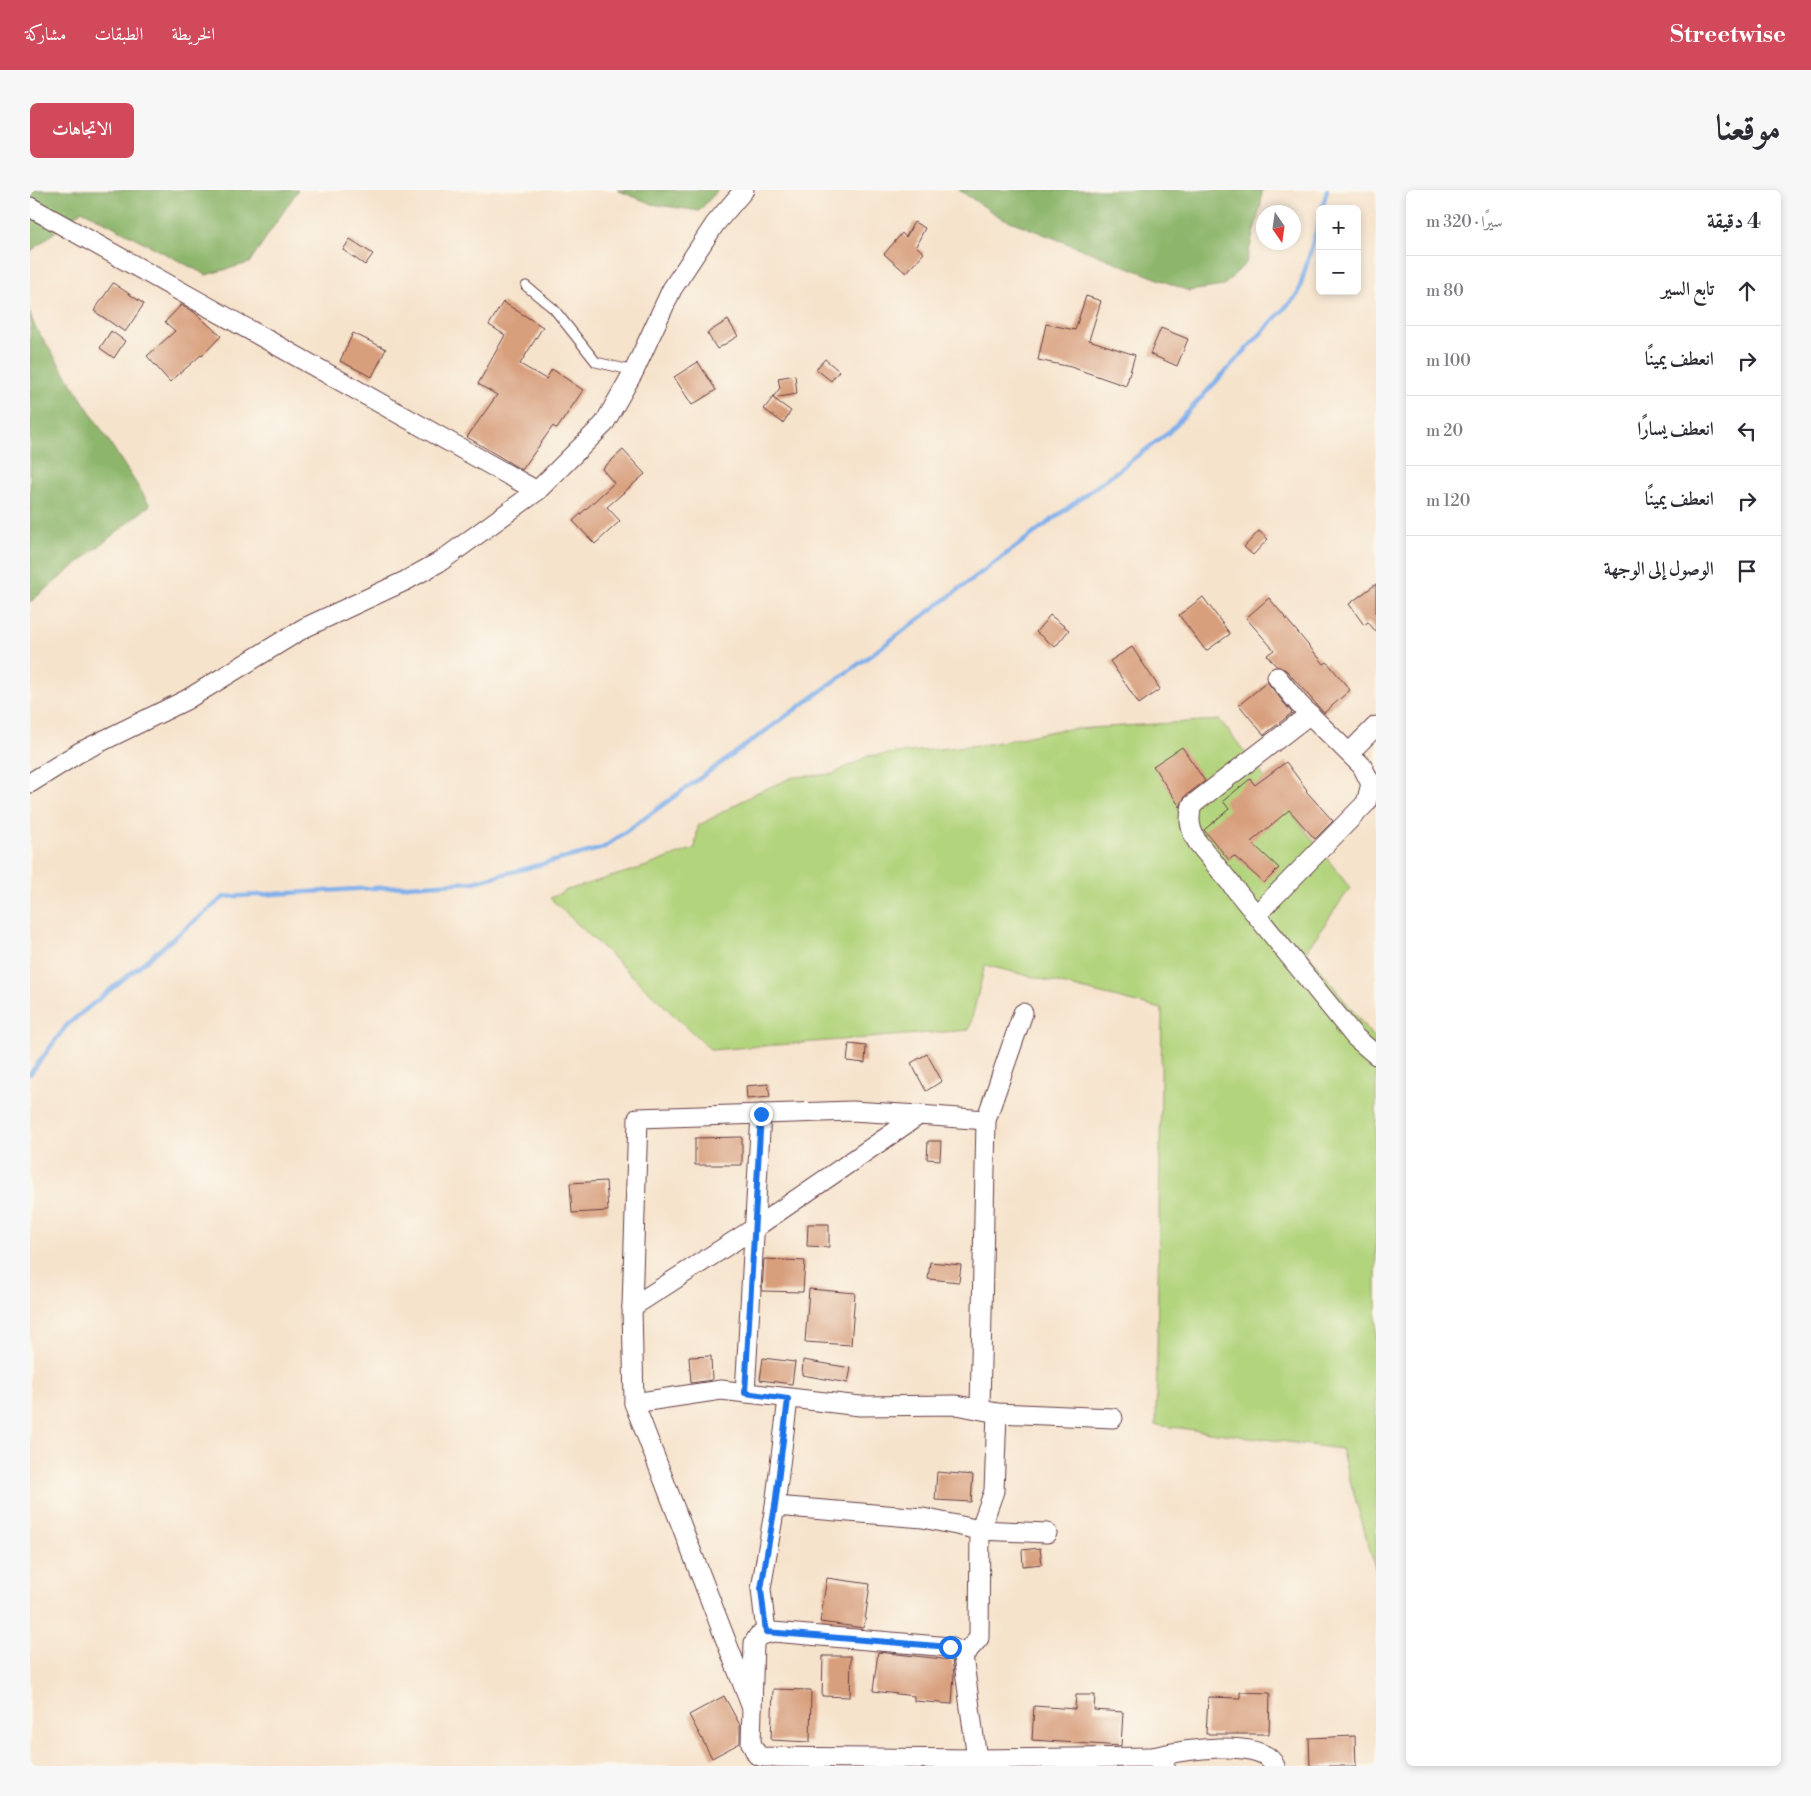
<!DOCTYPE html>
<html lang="ar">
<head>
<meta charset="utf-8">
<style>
	body { margin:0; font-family:"Libre Bodoni",Amiri,serif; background:#f7f7f7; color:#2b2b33; direction:rtl }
	.controls { position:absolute; right:15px; top:15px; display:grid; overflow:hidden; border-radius:8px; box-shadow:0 2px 8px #0003 }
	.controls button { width:45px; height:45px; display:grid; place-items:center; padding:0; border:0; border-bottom:1px solid #e1e1e2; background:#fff; color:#2b2b33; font:25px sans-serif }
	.compass { position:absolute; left:1226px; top:15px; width:45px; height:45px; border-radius:50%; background:#fff; box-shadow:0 2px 8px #0003; rotate:167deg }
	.stop { position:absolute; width:15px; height:15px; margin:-11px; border:4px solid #1a73e8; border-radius:50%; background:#fff }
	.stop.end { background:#1a73e8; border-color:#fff; box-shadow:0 1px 5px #0008 }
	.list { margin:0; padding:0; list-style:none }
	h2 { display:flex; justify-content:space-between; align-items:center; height:65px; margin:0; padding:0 20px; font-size:21px }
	h2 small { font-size:16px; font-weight:400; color:#7c7c81 }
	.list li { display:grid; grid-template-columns:32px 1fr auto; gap:15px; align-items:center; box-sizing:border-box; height:70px; padding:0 20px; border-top:1px solid #e1e1e2 }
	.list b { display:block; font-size:19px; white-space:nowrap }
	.list em { font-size:16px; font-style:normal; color:#7c7c81 }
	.icon { flex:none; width:28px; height:28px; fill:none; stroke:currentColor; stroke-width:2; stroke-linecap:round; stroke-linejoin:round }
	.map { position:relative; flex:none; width:1346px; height:1576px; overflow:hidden; direction:ltr; border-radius:8px }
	header { display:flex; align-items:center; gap:30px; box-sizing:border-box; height:70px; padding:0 25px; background:#d1495b; color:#fff }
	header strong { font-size:24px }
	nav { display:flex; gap:28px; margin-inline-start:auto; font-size:18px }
	.intro { display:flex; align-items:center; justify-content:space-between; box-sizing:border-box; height:120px; padding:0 30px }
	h1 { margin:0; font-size:35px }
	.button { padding:12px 22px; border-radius:8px; background:#d1495b; color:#fff; font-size:18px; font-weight:700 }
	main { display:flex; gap:30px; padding:0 30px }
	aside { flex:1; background:#fff; border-radius:8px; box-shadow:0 2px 8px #0003 }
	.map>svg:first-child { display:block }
	.green { fill:#b2d47d; stroke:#7e7a54 }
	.forest { fill:#8db66c; stroke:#6c6a4c }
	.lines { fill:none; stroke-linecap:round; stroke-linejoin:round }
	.stream { stroke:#81b0eb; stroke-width:4.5 }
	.building { fill:#d89f7d }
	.service-casing { stroke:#643c43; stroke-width:11 }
	.minor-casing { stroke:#643c43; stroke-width:21 }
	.service { stroke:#fff; stroke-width:9 }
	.minor { stroke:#fff; stroke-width:19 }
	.route { stroke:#1a73e8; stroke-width:6 }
</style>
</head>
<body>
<header>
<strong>Streetwise</strong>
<nav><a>الخريطة</a><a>الطبقات</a><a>مشاركة</a></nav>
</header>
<div class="intro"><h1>موقعنا</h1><a class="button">الاتجاهات</a></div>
<main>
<aside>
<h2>4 دقيقة<small>سيرًا · 320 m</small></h2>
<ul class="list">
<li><svg class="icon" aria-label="ahead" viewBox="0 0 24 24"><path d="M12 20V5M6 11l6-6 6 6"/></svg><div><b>تابع السير</b></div><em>80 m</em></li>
<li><svg class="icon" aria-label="right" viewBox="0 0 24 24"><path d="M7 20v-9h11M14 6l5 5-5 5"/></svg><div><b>انعطف يمينًا</b></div><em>100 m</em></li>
<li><svg class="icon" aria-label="left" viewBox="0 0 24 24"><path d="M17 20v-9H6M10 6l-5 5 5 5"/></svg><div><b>انعطف يسارًا</b></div><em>20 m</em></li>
<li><svg class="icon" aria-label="right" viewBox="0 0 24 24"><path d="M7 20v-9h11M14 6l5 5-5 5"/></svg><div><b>انعطف يمينًا</b></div><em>120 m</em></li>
<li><svg class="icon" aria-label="arrive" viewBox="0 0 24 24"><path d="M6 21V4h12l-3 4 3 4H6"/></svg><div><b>الوصول إلى الوجهة</b></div></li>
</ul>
</aside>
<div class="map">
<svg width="1346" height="1576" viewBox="0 0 1346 1576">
	<rect width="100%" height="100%" fill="#fbf7ec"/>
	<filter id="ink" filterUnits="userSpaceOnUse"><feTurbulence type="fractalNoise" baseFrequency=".02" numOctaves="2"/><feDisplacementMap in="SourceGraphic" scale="10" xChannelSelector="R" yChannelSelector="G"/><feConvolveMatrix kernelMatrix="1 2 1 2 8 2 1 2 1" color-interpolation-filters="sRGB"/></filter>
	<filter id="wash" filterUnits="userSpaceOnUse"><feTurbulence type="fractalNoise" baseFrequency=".0096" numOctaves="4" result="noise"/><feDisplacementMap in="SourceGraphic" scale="20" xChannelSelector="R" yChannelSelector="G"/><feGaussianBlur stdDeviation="1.12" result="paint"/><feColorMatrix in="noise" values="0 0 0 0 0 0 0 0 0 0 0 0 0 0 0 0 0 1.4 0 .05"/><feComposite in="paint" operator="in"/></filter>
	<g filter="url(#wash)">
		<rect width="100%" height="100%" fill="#f6e3cc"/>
		<path class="green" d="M 1190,530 L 1320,698 L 1276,761 L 1346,851 L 1346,1381 L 1311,1259 L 1126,1235 L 1132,819 L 955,775 L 939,840 L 681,860 L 520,708 L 537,700 L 614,677 L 665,658 L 668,636 L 726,603 L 763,587 L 803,584 L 838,566 L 959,554 L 1029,540 Z"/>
		<g class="forest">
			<path d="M 0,0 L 268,0 L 219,73 L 176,85 L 52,20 L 0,62 Z"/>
			<path d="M 587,0 L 688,0 L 669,21 L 622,14 Z"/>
			<path d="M 929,0 L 1232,0 L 1231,14 L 1216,73 L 1193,96 L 1159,101 L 970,27 Z"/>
			<path d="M 0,123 L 4,135 L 120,315 L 0,412 Z"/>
		</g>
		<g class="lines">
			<g class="stream">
				<path d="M 1292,19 L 1297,0"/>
				<path d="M 0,884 L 37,835 L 194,707 L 444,692 L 573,658 L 841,465 L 1138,243 L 1268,104 L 1290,28"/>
			</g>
		</g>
		<g id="blocks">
			<g class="building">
				<path d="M 884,32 L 895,38 L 886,56 L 894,63 L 876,83 L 854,64 L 872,43 L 876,47 Z"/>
				<path d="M 320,49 L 343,64 L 335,75 L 313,60 Z"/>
				<path d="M 83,93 L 114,114 L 95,142 L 64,121 Z"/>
				<path d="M 1056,106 L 1071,111 L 1059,150 L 1105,165 L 1096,196 L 1041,177 L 1008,170 L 1016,134 L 1045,140 Z"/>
				<path d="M 473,112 L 513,137 L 490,174 L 516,189 L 522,179 L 553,200 L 527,239 L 523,236 L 492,280 L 437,247 L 467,205 L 448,194 L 475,145 L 459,135 Z"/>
				<path d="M 151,115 L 164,122 L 191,146 L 172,166 L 171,165 L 140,192 L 117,166 L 145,141 L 135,132 Z"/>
				<path d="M 698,130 L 708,146 L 687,159 L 677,143 Z"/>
				<path d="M 1131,138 L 1158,149 L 1147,176 L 1120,164 Z"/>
				<path d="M 81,141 L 95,151 L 84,168 L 70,158 Z"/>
				<path d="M 323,143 L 356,159 L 342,187 L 310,171 Z"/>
				<path d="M 795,169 L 809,181 L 801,191 L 786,179 Z"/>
				<path d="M 668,172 L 686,200 L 662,215 L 644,187 Z"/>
				<path d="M 765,185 L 767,204 L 743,208 L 761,221 L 753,233 L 734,219 L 750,198 L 748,188 Z"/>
				<path d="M 593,260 L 615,284 L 577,317 L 590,331 L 565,354 L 543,331 L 584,293 L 572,279 Z"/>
				<path d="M 1229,341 L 1238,349 L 1223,365 L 1214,357 Z"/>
				<path d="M 1346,394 L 1346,442 L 1338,432 L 1334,435 L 1319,414 Z"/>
				<path d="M 1173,407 L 1200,444 L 1176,461 L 1149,425 Z"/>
				<path d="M 1239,408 L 1294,474 L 1297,472 L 1320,500 L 1294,523 L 1256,480 L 1246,476 L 1237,465 L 1244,460 L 1216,428 Z"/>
				<path d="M 1020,425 L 1039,440 L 1025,457 L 1006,442 Z"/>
				<path d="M 1102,457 L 1130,499 L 1109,514 L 1080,471 Z"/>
				<path d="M 1237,492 L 1262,523 L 1234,545 L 1209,515 Z"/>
				<path d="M 1152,557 L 1175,591 L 1155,606 L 1150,617 L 1123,576 Z"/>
				<path d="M 1256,572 L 1277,600 L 1276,601 L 1303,631 L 1285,649 L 1259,620 L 1221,652 L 1249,678 L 1234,693 L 1204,666 L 1199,670 L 1174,640 L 1199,619 L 1193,611 L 1220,589 L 1225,595 Z"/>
				<path d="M 819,854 L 836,856 L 835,873 L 817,871 Z"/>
				<path d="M 897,864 L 912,891 L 896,901 L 881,873 Z"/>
				<path d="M 738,894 L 740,907 L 717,909 L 716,896 Z"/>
				<path d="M 712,947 L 712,975 L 665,975 L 665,948 Z"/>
				<path d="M 898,951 L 911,951 L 910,970 L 897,969 Z"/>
				<path d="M 576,991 L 578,1021 L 542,1023 L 540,993 Z"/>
				<path d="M 778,1034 L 799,1034 L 799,1057 L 777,1056 Z"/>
				<path d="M 734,1069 L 775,1071 L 773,1102 L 732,1101 Z"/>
				<path d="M 900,1072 L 931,1075 L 929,1092 L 898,1089 Z"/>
				<path d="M 779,1099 L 825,1103 L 821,1155 L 775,1152 Z"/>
				<path d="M 681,1166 L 682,1190 L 661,1193 L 659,1167 Z"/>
				<path d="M 733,1168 L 765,1172 L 762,1194 L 730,1190 Z"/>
				<path d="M 773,1170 L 821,1178 L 818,1193 L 772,1185 Z"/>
				<path d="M 907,1282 L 943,1285 L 941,1312 L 905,1310 Z"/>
				<path d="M 1010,1358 L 1012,1374 L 993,1376 L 992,1360 Z"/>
				<path d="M 797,1388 L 840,1394 L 834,1438 L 790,1432 Z"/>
				<path d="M 848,1462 L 922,1470 L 924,1484 L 922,1514 L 884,1511 L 884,1506 L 843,1501 Z"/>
				<path d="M 793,1466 L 821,1466 L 820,1507 L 792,1506 Z"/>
				<path d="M 743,1499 L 781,1500 L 780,1552 L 741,1550 Z"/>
				<path d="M 1210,1502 L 1240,1503 L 1239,1544 L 1176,1544 L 1178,1507 L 1210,1508 Z"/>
				<path d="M 1046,1505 L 1065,1505 L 1064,1520 L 1093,1522 L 1091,1556 L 1002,1550 L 1004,1516 L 1045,1519 Z"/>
				<path d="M 694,1506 L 710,1535 L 710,1553 L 682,1568 L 659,1525 Z"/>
				<path d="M 1325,1546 L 1326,1576 L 1280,1576 L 1279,1548 Z"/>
			</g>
		</g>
	</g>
	<g filter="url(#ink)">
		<use href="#blocks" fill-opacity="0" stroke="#643c43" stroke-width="1"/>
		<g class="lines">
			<g class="service-casing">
				<path id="service" d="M 496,96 L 524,119 L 566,172 L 604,181"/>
			</g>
			<g class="minor-casing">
				<g id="minor">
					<path d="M 0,17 L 507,301"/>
					<path d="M 1280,524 L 1162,615 C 1158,630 1160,640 1168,653 L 1325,847 L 1346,865"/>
					<path d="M 1319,563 L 1346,536"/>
					<path d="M 0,593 L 50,562 L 156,510 L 274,438 L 375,391 L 411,371 L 507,301 L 574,234 L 604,181 L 642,99 L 685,34 L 714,0"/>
					<path d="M 1227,724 L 1336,613 L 1341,594 L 1332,576 L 1269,514 L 1247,487"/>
					<path d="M 602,1117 L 726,1037 L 889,925 L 956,930 L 993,823"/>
					<path d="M 715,1203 L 731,924"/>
					<path d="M 604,1213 L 691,1200 L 830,1216 L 927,1215 L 967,1223 L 1083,1228"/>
					<path d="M 950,1219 L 956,930"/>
					<path d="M 745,1316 L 893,1328 L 950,1340 L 1017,1343"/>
					<path d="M 736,1442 L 731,1399 L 745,1316 L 758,1209"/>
					<path d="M 933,1466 L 949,1448 L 950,1340 L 964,1301 L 967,1223"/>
					<path d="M 722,1518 L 604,1213 L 602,1117 L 608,928 L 822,921 L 889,925"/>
					<path d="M 1123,1567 C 1148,1561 1233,1546 1245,1576"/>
					<path d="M 947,1569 L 933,1466 L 929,1461 L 920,1457 L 743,1442 L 728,1446 L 724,1453 L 721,1553 L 727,1565 L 733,1567 L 947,1569 L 1123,1567 L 1135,1576"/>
				</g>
			</g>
			<use href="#service" class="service"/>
			<use href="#minor" class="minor"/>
		</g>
	</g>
	<g class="lines" filter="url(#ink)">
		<path class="route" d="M 731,924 L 715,1203 L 758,1209 L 745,1316 L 731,1399 L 736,1442 L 920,1457"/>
	</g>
</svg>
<div class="controls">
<button>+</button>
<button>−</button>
</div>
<svg class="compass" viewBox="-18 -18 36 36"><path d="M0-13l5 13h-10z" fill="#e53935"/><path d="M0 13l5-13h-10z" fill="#7c7c81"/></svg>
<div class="stop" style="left:920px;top:1457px"></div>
<div class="stop end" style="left:731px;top:924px"></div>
</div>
</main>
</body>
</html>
